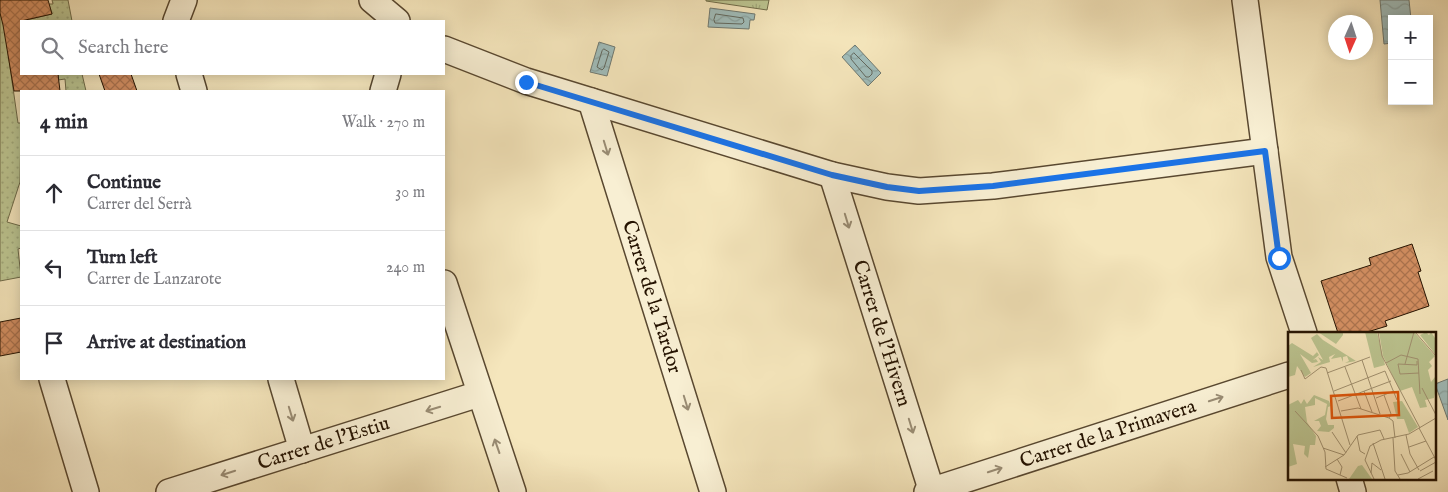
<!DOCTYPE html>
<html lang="en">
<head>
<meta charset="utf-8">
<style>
	body { margin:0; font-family:"IM FELL English",serif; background:#f2f2f3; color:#2b2b33 }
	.controls { position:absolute; right:15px; top:15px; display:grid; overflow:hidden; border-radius:0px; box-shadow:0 2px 12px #0003 }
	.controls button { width:45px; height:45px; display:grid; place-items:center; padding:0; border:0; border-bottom:1px solid #e1e1e2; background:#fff; color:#2b2b33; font:25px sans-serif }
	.compass { position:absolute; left:1328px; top:15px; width:45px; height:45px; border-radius:50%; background:#fff; box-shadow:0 2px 12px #0003; rotate:183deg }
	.stop { position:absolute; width:15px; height:15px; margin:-11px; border:4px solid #1a73e8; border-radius:50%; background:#fff }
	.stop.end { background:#1a73e8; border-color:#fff; box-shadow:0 1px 5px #0008 }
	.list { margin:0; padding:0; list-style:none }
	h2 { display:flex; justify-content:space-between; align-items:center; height:65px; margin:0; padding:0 20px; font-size:21px }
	h2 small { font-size:16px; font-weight:400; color:#7c7c81 }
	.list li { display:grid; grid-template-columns:32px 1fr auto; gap:15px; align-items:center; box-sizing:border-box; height:75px; padding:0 20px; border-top:1px solid #e1e1e2 }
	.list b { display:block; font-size:19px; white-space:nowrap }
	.list p { margin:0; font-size:16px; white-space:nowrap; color:#7c7c81 }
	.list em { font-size:16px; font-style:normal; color:#7c7c81 }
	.icon { flex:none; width:28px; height:28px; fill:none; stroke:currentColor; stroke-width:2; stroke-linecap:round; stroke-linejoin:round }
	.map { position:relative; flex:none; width:1448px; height:492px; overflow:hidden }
	.search { position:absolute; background:#fff; box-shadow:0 2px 12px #0003; left:20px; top:20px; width:425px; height:55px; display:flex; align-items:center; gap:12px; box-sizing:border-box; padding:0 18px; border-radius:0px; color:#7c7c81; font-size:19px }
	.panel { position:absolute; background:#fff; box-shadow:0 2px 12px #0003; left:20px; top:90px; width:425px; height:290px; border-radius:0px }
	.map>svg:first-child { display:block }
	.grass { fill:url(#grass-tufts); stroke:#706c49 }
	.park { fill:url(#park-dots); stroke:#706c49 }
	.water { fill:url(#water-waves); stroke:#6f7971 }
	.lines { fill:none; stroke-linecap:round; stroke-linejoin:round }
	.shore { stroke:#62685e; stroke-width:1 }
	.building { fill:url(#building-cross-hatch); stroke:#251301 }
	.street-casing { stroke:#594830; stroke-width:28 }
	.street { stroke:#f8efd3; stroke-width:25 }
	.oneway { stroke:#998c74 }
	.route { stroke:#1a73e8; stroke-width:6 }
	.labels { text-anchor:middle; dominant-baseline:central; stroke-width:4.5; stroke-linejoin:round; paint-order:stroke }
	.street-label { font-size:20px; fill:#251301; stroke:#f8efd3 }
	.inset-road { fill:none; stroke:#a29271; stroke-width:1 }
	.view { fill:#de560b; fill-opacity:0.15; stroke:#de560b; stroke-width:2.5 }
	.inset-edge { fill:none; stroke:#251301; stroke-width:2.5 }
</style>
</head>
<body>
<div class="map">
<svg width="1448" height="492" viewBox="0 0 1448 492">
	<defs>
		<pattern id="grass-tufts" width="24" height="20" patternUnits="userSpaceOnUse" patternTransform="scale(1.25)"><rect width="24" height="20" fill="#bcc591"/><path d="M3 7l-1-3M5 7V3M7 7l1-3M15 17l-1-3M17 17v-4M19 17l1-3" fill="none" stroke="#a1a87b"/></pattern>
		<pattern id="park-dots" width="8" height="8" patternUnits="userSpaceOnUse" patternTransform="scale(1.25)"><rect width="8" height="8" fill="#bcc591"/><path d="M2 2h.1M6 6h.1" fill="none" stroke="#a1a87b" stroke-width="1.8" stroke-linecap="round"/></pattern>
		<pattern id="water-waves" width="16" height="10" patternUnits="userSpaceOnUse" patternTransform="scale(1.25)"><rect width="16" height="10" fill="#a0bdbb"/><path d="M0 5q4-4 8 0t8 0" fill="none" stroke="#8aa29f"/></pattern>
		<pattern id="building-cross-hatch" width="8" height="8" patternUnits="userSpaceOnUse" patternTransform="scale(1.25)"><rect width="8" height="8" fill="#d49063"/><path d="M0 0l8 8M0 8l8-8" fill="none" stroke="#ac744f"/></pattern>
	</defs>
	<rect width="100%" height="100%" fill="#f5e6bc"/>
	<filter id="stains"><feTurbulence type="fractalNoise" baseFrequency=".004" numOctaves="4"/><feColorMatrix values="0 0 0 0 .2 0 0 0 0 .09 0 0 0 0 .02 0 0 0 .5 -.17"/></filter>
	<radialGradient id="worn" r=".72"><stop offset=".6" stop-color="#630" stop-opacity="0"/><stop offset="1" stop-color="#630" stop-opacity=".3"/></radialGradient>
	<path class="grass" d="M 706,0 L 769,0 L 767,10 L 706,1 Z"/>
	<g class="park">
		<path d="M 52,0 L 68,0 L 72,21 L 21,21 L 21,36 L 6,39 L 18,123 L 21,123 L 20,182 L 7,222 L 21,226 L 21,248 L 18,249 L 21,277 L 0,281 L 0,13 L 4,25 L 52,14 L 49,4 L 53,4 Z"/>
		<path d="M 58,74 L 82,74 L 86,91 L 66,91 L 65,79 L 58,80 Z"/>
	</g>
	<g class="water">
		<path d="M 1380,0 L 1409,0 L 1411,19 L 1392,19 L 1392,43 L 1384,44 Z"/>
		<path d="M 710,8 L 755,14 L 754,20 L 750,20 L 749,29 L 708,27 Z"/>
		<path d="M 599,42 L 615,47 L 607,76 L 590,72 Z"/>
		<path d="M 855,45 L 881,73 L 868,86 L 842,57 Z"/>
		<path d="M 1448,379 L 1448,420 L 1435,384 Z"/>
	</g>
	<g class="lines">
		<g class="shore">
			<path d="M 716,14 L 743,18 L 744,22 L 742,24 L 715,23 L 714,20 Z"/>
			<path d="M 604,49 L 609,52 L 604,68 L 602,70 L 597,67 L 602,51 Z"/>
			<path d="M 854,53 L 872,71 L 872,74 L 869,77 L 866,77 L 851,59 L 851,56 Z"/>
		</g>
	</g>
	<g class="building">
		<path d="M 0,0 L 48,0 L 52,14 L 21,21 L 21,74 L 58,74 L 60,91 L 14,91 L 3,25 L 0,13 Z"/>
		<path d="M 99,74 L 131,74 L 137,91 L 105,91 Z"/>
		<path d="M 1412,244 L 1421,271 L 1418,272 L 1429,306 L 1385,321 L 1387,326 L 1364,333 L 1338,333 L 1321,281 L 1371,265 L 1369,258 Z"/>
		<path d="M 21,318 L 21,352 L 0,356 L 0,322 Z"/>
	</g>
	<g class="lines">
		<g class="street-casing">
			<g id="street">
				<path d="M 372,0 L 397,21"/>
				<path d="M 1245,0 L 1279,257 L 1304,333"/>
				<path d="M 176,21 L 184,0"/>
				<path d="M 444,49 L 526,81 L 832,175 L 887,187 L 919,191 L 993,186 L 1265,151"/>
				<path d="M 189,74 L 194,91"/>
				<path d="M 383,91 L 388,74"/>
				<path id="s1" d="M 591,101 L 713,492"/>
				<path id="s2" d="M 832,175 L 932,492"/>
				<path d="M 444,283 L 513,492"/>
				<path d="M 52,379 L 86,492"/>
				<path d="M 281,379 L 302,450"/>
				<path d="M 1349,478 L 1353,492"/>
				<path id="s3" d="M 169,492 L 479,394"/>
				<path id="s4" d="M 927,492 L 1289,375"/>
			</g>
		</g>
		<use href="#street" class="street"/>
	</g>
	<defs><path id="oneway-shaft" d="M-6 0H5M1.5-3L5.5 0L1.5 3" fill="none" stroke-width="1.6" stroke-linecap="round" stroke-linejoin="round" transform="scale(1.25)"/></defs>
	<g class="oneway">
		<use href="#oneway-shaft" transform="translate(606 148) rotate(73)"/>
		<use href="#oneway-shaft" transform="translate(847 221) rotate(73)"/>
		<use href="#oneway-shaft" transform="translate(1216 399) rotate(-18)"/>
		<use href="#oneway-shaft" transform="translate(686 403) rotate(73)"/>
		<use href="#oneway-shaft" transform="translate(433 409) rotate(163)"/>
		<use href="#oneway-shaft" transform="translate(291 414) rotate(73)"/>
		<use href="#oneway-shaft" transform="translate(911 426) rotate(73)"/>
		<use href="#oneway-shaft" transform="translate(497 446) rotate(-109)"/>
		<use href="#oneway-shaft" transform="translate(995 470) rotate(-18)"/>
		<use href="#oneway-shaft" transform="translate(228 473) rotate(162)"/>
	</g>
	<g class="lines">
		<path class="route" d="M 526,82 L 832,175 L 887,187 L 919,191 L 993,186 L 1265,151 L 1279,258"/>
	</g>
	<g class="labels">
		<g class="street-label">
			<text stroke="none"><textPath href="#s1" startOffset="205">Carrer de la Tardor</textPath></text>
			<text stroke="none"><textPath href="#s2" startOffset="166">Carrer de l'Hivern</textPath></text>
			<text stroke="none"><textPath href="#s4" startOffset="190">Carrer de la Primavera</textPath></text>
			<text stroke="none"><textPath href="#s3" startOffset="162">Carrer de l'Estiu</textPath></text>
		</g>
	</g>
	<g transform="translate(1288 332)">
		<rect width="148" height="148" fill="#f5e6bc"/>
		<path d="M 30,0 L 55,0 L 55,3 L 48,12 Z" fill="#bcc591"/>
		<path d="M 77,0 L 89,0 L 97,33 L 86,36 ZM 138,0 L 141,3 L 143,0 L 147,6 L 147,22 L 132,3 ZM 29,2 L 35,8 L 68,29 L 57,31 L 61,29 L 59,24 L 55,25 L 55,30 L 53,25 L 43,27 L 47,22 L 41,25 L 42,30 L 25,35 L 33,30 L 30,25 L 35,28 L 23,6 ZM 4,11 L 25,24 L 29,20 L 24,13 L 31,23 L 25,28 L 28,27 L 30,30 L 24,31 L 12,22 L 23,41 L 17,45 L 9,34 L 7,43 L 0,45 L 0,14 ZM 26,63 L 41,69 L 43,74 L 40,75 L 38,87 L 40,93 L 46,93 L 46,96 L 41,100 L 29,99 L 33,94 L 31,89 L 26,89 L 37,83 L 39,72 L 27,66 L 27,73 L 17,75 L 19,90 L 28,104 L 27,113 L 22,113 L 20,126 L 16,122 L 17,114 L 5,112 L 9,132 L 0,135 L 0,73 L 10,68 L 13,72 L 16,67 L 19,72 Z" fill="#bcc591"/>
		<path d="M 91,0 L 126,0 L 147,24 L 141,30 L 144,34 L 140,38 L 143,50 L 147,45 L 147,61 L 146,66 L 137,68 L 139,75 L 132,76 L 124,55 L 112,59 L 95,24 ZM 114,69 L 130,95 L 121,101 L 116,87 L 109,87 L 105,70 ZM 74,133 L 84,147 L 61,147 L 70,134 Z" fill="#bcc591"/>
		<path class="inset-road" d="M 90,0 L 94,24 L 132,96M 127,0 L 148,24M 74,28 L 92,82M 129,29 L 129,33 L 110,32 L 112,42 L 131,41M 98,31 L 113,23 L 130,27 L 132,62M 117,32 L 126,0M 57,35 L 73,77M 13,38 L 17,47 L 33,35 L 38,36 L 62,113M 39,41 L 82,25M 134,56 L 148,83M 46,59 L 97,39 L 109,68M 76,59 L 84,80M 88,66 L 106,59M 50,69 L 103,49M 7,79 L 30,104 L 37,120 L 38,137 L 59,146M 53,79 L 70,76 L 101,86 L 103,82 L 96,63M 101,86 L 105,89 L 107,106M 131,96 L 148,128M 44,100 L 58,121M 118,103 L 122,122 L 131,138M 69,104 L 72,119 L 77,122M 105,106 L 107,139 L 112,147M 85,111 L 97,147M 121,115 L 138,109M 35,116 L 56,123M 113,122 L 122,140M 49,127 L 54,135 L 52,143M 37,135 L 56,123 L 70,103 L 92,98 L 96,107M 132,139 L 148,130M 83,141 L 84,131 L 93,138M 110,143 L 120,141 L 146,125M 86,147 L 77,128 L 82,114 L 93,108 L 121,102 L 148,86M 130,147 L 145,139"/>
		<path class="view" d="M 110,60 L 111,83 L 44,86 L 43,64 Z"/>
		<rect width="148" height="148" class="inset-edge"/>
	</g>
	<rect width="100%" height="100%" filter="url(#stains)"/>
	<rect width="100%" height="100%" fill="url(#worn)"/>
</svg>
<div class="controls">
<button>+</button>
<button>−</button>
</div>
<svg class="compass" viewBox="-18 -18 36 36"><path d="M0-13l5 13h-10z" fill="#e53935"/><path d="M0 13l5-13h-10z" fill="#7c7c81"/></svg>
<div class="stop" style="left:1279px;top:258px"></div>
<div class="stop end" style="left:526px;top:82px"></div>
<div class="search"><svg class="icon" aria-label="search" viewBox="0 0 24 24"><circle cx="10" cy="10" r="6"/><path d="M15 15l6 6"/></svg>Search here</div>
<section class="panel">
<h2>4 min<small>Walk · 270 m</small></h2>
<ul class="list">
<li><svg class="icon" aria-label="ahead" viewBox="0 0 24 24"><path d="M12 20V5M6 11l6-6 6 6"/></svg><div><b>Continue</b><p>Carrer del Serrà</p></div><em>30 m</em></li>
<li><svg class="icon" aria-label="left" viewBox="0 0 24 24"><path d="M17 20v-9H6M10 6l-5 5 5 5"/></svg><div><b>Turn left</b><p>Carrer de Lanzarote</p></div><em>240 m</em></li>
<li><svg class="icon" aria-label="arrive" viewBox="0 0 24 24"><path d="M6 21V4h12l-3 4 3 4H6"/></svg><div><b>Arrive at destination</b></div></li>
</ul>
</section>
</div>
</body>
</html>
